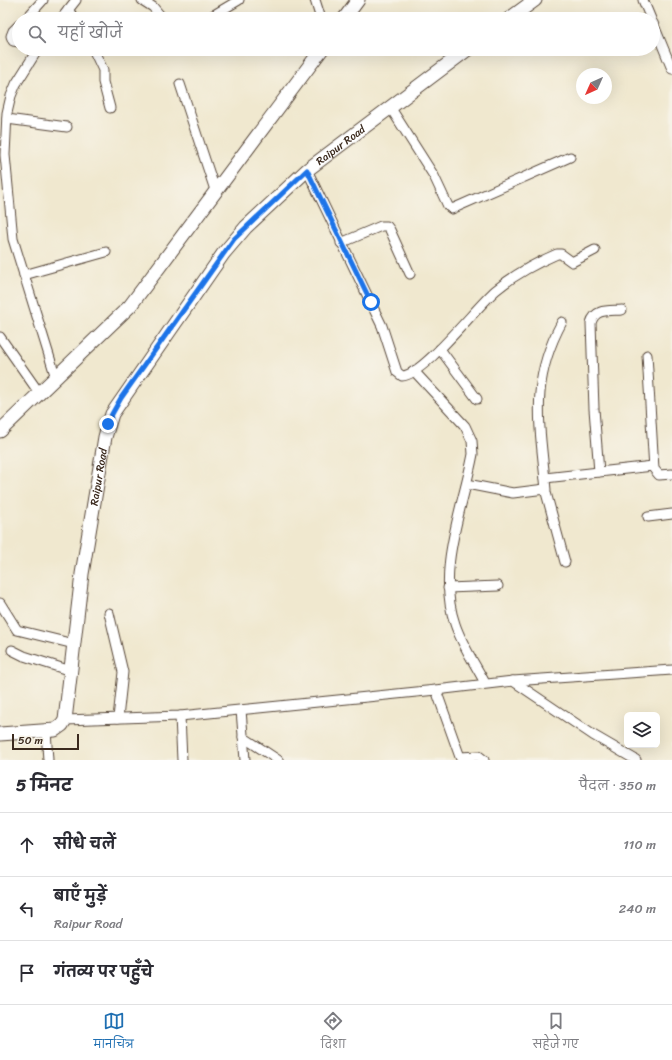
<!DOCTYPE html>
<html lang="hi">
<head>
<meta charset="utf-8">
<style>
	body { margin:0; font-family:Sriracha,"Playpen Sans Deva",sans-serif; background:#f7f7f7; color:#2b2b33 }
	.controls { position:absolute; right:12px; bottom:12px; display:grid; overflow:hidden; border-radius:6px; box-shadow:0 4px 16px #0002 }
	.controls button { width:36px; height:36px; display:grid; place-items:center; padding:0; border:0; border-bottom:1px solid #e1e1e2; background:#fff; color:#2b2b33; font:20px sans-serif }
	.compass { position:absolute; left:576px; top:68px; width:36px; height:36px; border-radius:50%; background:#fff; box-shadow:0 4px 16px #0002; rotate:225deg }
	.scale { position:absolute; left:12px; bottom:10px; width:67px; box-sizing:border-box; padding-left:4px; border:2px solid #3b2a1e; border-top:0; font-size:11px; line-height:14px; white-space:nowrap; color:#3b2a1e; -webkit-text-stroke:3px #f7f3e8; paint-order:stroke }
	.stop { position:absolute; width:12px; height:12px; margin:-9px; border:3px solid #1a73e8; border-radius:50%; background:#fff }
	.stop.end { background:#1a73e8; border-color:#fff; box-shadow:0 1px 4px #0008 }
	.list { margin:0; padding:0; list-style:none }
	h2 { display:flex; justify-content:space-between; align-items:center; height:52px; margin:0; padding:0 16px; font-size:17px }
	h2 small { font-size:13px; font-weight:400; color:#7c7c81 }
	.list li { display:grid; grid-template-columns:26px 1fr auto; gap:12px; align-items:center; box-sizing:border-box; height:64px; padding:0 16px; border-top:1px solid #e1e1e2 }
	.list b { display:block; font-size:15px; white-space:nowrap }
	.list p { margin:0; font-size:13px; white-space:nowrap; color:#7c7c81 }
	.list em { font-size:13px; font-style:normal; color:#7c7c81 }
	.icon { flex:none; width:22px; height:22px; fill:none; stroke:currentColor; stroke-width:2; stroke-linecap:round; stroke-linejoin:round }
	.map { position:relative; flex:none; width:672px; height:760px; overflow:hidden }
	.search { position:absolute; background:#fff; box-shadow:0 4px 16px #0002; left:12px; right:12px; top:12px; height:44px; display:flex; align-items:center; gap:10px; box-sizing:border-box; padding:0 14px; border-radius:22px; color:#7c7c81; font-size:15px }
	.sheet { height:244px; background:#fff }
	nav { display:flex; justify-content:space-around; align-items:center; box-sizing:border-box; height:56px; border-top:1px solid #e1e1e2; background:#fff; font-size:11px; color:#7c7c81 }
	nav a { display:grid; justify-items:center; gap:2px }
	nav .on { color:#1f6fb2 }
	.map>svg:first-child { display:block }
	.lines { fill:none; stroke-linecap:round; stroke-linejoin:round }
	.street-casing { stroke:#564639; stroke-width:11 }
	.secondary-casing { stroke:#564639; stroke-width:15 }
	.street { stroke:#fff; stroke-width:9 }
	.secondary { stroke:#fff; stroke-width:13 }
	.route { stroke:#1a73e8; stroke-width:5 }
	.labels { text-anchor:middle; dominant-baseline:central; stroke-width:3; stroke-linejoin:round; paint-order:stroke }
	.street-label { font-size:11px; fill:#3b2a1e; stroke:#f7f3e8 }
</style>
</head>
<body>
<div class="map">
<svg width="672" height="760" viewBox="0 0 672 760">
	<rect width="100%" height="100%" fill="#f7f3e8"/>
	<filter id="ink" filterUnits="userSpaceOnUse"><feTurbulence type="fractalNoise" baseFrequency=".025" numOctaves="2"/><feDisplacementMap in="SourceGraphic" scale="8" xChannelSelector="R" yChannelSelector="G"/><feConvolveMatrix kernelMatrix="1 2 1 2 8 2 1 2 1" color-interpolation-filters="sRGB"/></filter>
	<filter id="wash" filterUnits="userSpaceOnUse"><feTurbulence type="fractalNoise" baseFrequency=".012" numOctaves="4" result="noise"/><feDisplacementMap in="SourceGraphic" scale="16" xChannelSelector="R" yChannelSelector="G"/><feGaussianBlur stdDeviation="0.9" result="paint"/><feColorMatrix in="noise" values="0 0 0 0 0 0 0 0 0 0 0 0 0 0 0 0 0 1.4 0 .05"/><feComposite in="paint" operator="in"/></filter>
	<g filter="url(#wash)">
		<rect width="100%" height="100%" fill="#f0e8cf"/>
	</g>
	<g filter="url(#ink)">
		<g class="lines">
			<g class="street-casing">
				<g id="street">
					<path d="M 142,0 L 153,7 L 163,19"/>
					<path d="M 315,0 L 321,19"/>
					<path d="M 643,0 L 651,19"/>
					<path d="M 68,10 L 75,19"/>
					<path d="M 26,19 L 43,0"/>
					<path d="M 61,19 L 76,0"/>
					<path d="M 207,19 L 239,0"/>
					<path d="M 653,23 L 672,69"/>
					<path d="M 19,25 L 13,31 L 11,36 L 13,41 L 19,42"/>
					<path d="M 38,49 L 16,84 L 11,96 L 7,113 L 5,155 L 13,239 L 56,378"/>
					<path d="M 93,49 L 103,70 L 103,82 L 110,108"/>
					<path d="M 180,84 L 216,193"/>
					<path d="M 390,107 L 434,176 L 448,206 L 452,209 L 570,157"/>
					<path d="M 7,119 L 67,127"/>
					<path d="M 307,170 L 382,326 L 397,372 L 402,376 C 423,376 477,306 496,290 C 514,275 536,263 557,254 L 561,254 L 572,262 L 595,250"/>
					<path d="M 341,243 L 381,226 L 387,226 L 390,230 L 410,274"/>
					<path d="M 24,275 L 106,252"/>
					<path d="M 0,337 L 40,394"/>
					<path d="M 440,349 L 477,399"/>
					<path d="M 647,355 L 654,469 L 659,475 L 672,474"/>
					<path d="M 414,371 L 465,426 L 472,441 L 473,454 C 463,508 436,569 455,624 C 462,645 475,664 485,683"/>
					<path d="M 599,472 L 594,409 L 591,323 C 595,308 609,311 622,310"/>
					<path d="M 545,478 L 653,466"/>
					<path d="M 467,484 L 513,493 L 545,489 L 565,562"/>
					<path d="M 546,490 C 540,424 529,383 562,322"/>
					<path d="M 648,517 L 672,514"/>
					<path d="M 448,588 L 498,586"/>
					<path d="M 0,603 L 17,630 L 74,644"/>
					<path d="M 109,613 L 123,672 L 118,718"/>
					<path d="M 12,650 L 24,656 L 71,671"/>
					<path d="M 513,681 L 593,735 L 636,760"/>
					<path d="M 436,690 L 460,757 L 479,756 L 484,760"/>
					<path d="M 241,710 L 245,760"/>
					<path d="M 180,716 L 182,760"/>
					<path d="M 65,720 L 180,716 L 436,690 L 513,681 L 672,670"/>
					<path d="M 46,731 L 48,760"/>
					<path d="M 243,737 L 278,760"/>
				</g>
			</g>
			<g class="secondary-casing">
				<g id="secondary">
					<path d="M 344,19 L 358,0"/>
					<path d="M 509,19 L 535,0"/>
					<path d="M 0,431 L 130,306 L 322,49"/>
					<path id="s1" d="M 0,734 L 55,730 L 62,725 L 65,720 L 82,574 L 105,437 L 112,414 L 223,254 L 246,227 L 307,170 L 468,49"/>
				</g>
			</g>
			<use href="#street" class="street"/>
			<use href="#secondary" class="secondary"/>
		</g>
	</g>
	<g class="lines" filter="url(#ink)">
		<path class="route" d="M 108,424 L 112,414 L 121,398 L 234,239 L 307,170 L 371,302"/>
	</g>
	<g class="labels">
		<g class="street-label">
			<text stroke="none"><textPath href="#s1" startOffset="735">Raipur Road</textPath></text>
			<text stroke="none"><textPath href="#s1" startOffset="315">Raipur Road</textPath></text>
		</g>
	</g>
</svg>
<div class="controls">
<button><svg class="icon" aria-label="layers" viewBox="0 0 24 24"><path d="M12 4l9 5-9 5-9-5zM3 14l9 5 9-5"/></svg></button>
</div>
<svg class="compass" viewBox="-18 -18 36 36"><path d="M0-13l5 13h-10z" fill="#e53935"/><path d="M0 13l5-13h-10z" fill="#7c7c81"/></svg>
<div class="scale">50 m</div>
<div class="stop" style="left:371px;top:302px"></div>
<div class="stop end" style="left:108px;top:424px"></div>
<div class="search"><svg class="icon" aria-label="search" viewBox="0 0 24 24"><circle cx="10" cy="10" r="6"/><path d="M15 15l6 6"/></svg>यहाँ खोजें</div>
</div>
<section class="sheet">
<h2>5 मिनट<small>पैदल · 350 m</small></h2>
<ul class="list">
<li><svg class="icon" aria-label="ahead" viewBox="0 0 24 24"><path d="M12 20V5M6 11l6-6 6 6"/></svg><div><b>सीधे चलें</b></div><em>110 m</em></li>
<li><svg class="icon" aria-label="left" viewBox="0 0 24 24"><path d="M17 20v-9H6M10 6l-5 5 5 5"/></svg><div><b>बाएँ मुड़ें</b><p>Raipur Road</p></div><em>240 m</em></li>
<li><svg class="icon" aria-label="arrive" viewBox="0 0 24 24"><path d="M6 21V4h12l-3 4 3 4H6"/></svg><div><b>गंतव्य पर पहुँचे</b></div></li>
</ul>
</section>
<nav>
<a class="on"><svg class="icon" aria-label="map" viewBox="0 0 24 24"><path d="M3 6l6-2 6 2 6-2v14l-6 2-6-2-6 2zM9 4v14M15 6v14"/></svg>मानचित्र</a>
<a><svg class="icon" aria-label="directions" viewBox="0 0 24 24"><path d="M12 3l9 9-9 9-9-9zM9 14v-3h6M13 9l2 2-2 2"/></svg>दिशा</a>
<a><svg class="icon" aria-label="saved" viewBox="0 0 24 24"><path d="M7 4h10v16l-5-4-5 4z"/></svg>सहेजे गए</a>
</nav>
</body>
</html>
